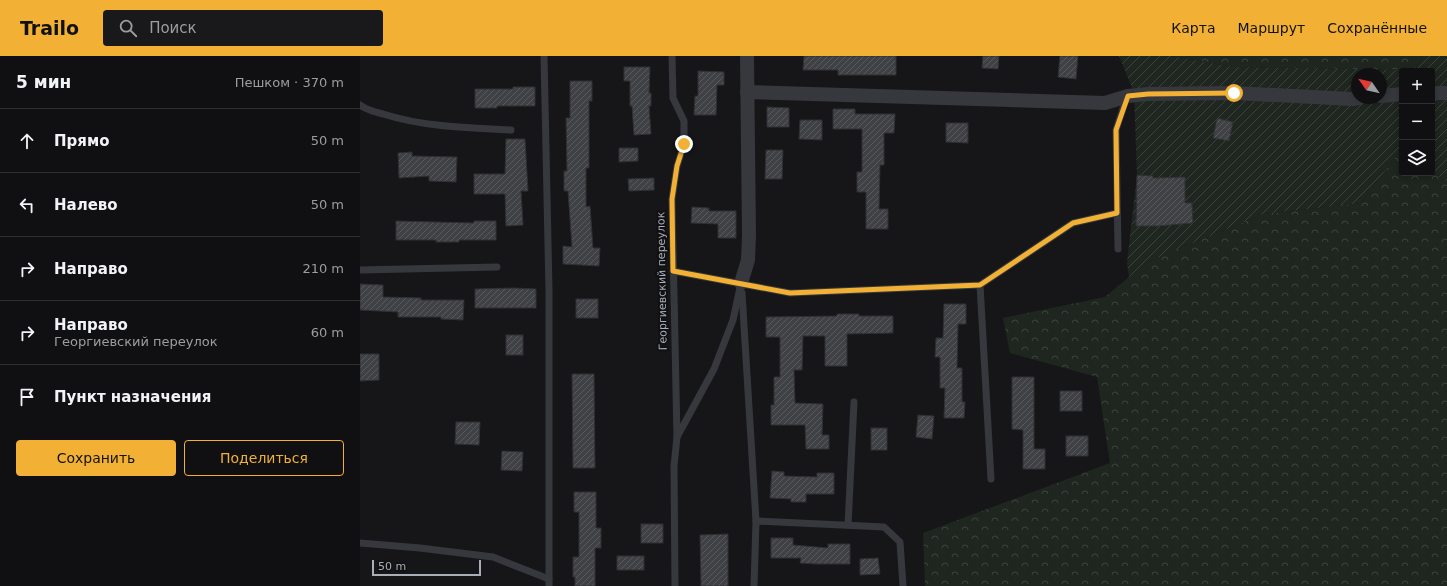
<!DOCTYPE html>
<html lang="ru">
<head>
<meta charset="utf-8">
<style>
	body { margin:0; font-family:"DejaVu Sans",sans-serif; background:#19191b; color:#f1f3f6 }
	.controls { position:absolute; right:12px; top:12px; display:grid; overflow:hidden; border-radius:4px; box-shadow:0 2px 6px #0003 }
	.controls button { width:36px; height:36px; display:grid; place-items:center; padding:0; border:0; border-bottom:1px solid #303032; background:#101012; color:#f1f3f6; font:20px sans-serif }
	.compass { position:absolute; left:991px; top:12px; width:36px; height:36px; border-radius:50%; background:#101012; box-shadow:0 2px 6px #0003; rotate:304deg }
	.scale { position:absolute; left:12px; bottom:10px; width:109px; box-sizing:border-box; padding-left:4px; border:2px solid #a8adb8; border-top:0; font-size:11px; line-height:14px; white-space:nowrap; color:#a8adb8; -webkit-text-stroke:3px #111113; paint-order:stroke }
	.stop { position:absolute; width:12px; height:12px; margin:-9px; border:3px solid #f2b134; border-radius:50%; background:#fff }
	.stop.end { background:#f2b134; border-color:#fff; box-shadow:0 1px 4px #0008 }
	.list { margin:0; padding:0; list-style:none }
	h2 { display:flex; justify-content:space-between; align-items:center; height:52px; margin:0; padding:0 16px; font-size:17px }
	h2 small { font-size:13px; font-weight:400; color:#9c9d9f }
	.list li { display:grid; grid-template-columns:26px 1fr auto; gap:12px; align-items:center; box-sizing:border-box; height:64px; padding:0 16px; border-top:1px solid #303032 }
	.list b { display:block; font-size:15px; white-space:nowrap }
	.list p { margin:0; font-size:13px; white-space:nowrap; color:#9c9d9f }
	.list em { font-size:13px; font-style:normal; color:#9c9d9f }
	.actions { display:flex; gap:8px; padding:12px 16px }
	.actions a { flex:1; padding:9px 0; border:1px solid #f2b134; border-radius:4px; text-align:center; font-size:14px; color:#f2b134 }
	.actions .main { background:#f2b134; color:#111 }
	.icon { flex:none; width:22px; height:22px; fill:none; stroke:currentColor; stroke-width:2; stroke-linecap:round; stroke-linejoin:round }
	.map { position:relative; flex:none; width:1087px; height:530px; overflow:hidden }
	header { display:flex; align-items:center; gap:24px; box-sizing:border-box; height:56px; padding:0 20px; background:#f2b134; color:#111 }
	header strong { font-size:19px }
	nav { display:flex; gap:22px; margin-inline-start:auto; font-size:14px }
	.search { width:280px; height:36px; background:#19191b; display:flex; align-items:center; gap:10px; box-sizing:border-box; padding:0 14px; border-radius:4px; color:#9c9d9f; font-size:15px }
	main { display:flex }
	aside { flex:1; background:#101012 }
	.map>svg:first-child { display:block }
	.forest { fill:url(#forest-crowns) }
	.garden { fill:url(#garden-furrows); fill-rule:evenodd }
	.building { fill:url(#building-hatch); stroke:#303034 }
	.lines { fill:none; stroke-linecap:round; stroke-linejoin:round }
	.service { stroke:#37383d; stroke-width:7 }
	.minor { stroke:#37383d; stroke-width:14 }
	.route { stroke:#f2b134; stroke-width:5 }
	.labels { text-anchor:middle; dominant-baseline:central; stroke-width:4; stroke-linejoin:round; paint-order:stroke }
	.street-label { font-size:11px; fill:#a8adb8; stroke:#111113 }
</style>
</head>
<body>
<header>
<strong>Trailo</strong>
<div class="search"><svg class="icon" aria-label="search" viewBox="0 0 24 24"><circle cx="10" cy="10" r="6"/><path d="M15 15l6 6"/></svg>Поиск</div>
<nav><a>Карта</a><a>Маршрут</a><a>Сохранённые</a></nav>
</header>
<main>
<aside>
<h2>5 мин<small>Пешком · 370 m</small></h2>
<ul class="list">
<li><svg class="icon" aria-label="ahead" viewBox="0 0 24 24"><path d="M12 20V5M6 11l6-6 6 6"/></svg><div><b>Прямо</b></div><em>50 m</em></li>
<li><svg class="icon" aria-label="left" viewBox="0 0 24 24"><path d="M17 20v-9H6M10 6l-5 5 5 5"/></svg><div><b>Налево</b></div><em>50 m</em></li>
<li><svg class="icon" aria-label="right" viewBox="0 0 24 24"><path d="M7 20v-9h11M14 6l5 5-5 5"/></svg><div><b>Направо</b></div><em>210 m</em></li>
<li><svg class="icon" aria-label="right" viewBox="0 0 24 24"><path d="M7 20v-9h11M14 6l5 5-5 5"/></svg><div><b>Направо</b><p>Георгиевский переулок</p></div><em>60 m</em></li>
<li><svg class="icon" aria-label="arrive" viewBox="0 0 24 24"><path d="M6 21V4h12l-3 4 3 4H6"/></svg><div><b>Пункт назначения</b></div></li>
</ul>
<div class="actions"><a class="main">Сохранить</a><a>Поделиться</a></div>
</aside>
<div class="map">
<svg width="1087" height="530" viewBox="0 0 1087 530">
	<defs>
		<pattern id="forest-crowns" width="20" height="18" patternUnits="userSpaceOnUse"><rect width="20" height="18" fill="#1e261f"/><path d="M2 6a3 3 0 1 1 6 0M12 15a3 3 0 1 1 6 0" fill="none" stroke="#3c433d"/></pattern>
		<pattern id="garden-furrows" width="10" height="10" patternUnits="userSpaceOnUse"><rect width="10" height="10" fill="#1e261f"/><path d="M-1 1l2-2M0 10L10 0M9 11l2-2" fill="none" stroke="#3c433d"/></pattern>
		<pattern id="building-hatch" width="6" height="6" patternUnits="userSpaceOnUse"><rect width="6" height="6" fill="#404145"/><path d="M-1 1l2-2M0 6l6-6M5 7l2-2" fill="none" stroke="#595a5e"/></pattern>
	</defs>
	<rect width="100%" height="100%" fill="#161618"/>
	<g class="forest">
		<path d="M 811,0 L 1062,0 L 1055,14 L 874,11 Z"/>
		<path d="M 1040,95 L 1042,96 L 1042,117 L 1072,117 L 1072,116 L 1087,126 L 1087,530 L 565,530 L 563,477 L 750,407 L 737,321 L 650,297 L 643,262 L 745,241 L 787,206 L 903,158 L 1001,147 Z"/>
	</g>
	<path class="garden" d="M 759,0 L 811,0 L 874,11 L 1055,14 L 1062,0 L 1087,0 L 1087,126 L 1072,116 L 1072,15 L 1042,15 L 1042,96 L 1040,95 L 1001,147 L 903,158 L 787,206 L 769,221 L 767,207 L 777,119 L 774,37 ZM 997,18 L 1021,18 L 1021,42 L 997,42 Z"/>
	<g class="building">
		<path d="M 444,0 L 536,0 L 536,19 L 478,19 L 478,14 L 443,14 Z"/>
		<path d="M 623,0 L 639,0 L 638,13 L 622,12 Z"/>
		<path d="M 700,0 L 718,0 L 716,23 L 698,21 Z"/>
		<path d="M 264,11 L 290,11 L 289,37 L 291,37 L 291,50 L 289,50 L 291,78 L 274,79 L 272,50 L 270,50 L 270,25 L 264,25 Z"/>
		<path d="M 338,15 L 364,16 L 364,29 L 357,29 L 356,59 L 334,59 L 335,40 L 338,40 Z"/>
		<path d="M 210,25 L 232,25 L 232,45 L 229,45 L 229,112 L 226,112 L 226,151 L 230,150 L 233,192 L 240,192 L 239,210 L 203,208 L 203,190 L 212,191 L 208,135 L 204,135 L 204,115 L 207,115 L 206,62 L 210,62 Z"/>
		<path d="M 153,31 L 175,31 L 175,50 L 137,50 L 137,52 L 115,52 L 115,33 L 153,33 Z"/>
		<path d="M 407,51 L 429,52 L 429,71 L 407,71 Z"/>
		<path d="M 473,53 L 495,53 L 495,58 L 535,58 L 534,77 L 524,77 L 524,109 L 520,109 L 519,153 L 528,153 L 528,173 L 506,173 L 506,136 L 497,136 L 497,116 L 502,116 L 502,73 L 473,73 Z"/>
		<path d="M 857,62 L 873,66 L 869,85 L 853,82 Z"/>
		<path d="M 440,64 L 462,64 L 462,84 L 439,83 Z"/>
		<path d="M 586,67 L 608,67 L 608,87 L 586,86 Z"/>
		<path d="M 146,83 L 165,83 L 168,135 L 161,135 L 163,169 L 146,170 L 145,138 L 114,138 L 114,118 L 145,118 Z"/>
		<path d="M 259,92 L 278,92 L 278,105 L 259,106 Z"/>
		<path d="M 406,94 L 423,94 L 422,123 L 405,123 Z"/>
		<path d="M 52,96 L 52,100 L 97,101 L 96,126 L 69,125 L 69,120 L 39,122 L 38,97 Z"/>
		<path d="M 777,119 L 793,120 L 793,122 L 825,121 L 825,147 L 832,147 L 833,167 L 798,170 L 776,170 Z"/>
		<path d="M 294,122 L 294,134 L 269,135 L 268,123 Z"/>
		<path d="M 332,151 L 349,152 L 349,155 L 376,155 L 376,182 L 358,182 L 358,168 L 331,167 Z"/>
		<path d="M 36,165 L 114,167 L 114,165 L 136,165 L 136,184 L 99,184 L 99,186 L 76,186 L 76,184 L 36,184 Z"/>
		<path d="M 0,228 L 23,229 L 23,241 L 61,242 L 61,244 L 104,244 L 103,264 L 81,263 L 81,261 L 38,261 L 38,256 L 0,254 Z"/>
		<path d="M 154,232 L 176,233 L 176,252 L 115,252 L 115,233 Z"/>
		<rect x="216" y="243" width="22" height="19"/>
		<path d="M 584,248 L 606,248 L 606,268 L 598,268 L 597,312 L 602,312 L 602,346 L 605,346 L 604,362 L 584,362 L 585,332 L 580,332 L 580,301 L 575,301 L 576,282 L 583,282 Z"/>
		<path d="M 477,258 L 499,258 L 499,260 L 533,260 L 533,277 L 487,278 L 487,310 L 465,310 L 465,280 L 443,280 L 442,314 L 434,314 L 435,347 L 463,348 L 462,379 L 469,379 L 469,393 L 446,393 L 445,369 L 411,369 L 411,349 L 414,349 L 414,321 L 420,321 L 420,281 L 406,281 L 406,261 L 477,260 Z"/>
		<rect x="146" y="279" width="17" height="20"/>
		<path d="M 0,298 L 19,298 L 19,324 L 0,325 Z"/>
		<path d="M 212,318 L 234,318 L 235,412 L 213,412 Z"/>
		<path d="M 652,321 L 674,321 L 674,393 L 685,393 L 685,413 L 663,413 L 663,374 L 652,373 Z"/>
		<rect x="700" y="335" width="22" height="20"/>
		<path d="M 558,359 L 574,360 L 572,383 L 556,381 Z"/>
		<path d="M 96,366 L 120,366 L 119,389 L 95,388 Z"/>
		<rect x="511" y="372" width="16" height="22"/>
		<rect x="706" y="380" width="22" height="20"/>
		<path d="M 142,395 L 163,396 L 162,415 L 141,414 Z"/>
		<path d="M 412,415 L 424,416 L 424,420 L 457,421 L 457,417 L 474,417 L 474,438 L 446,438 L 446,446 L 431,446 L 431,443 L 410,442 Z"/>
		<path d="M 214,436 L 236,436 L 236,472 L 241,472 L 241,492 L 235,492 L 235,530 L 215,530 L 215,521 L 213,521 L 213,501 L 219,501 L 219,456 L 214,456 Z"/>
		<rect x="281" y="468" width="22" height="19"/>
		<path d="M 368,478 L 368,530 L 341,530 L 340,479 Z"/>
		<path d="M 411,482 L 433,482 L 433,489 L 468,492 L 468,488 L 490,488 L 490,508 L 456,508 L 440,507 L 441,502 L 411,502 Z"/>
		<rect x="257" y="500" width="27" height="14"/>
		<path d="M 518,502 L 520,518 L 500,519 L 500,503 Z"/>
	</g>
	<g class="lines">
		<g class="service">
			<path d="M 184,0 L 189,234 L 189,530"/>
			<path d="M 312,0 L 313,42 L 324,65 L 324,88 L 317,110 L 312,143 L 317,381"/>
			<path d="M 0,49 C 7,54 15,56 23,58 C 64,71 108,72 151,74"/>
			<path d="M 758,193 L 756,74 L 767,40"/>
			<path d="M 0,214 L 137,211"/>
			<path d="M 313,215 L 430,237 L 620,229 L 713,167 L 757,157"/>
			<path d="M 620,229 L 631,423"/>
			<path d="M 382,237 L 396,465 L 394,530"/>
			<path d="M 396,465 L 524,471 L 540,486 L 543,530"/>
			<path d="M 488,469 L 494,346"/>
			<path d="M 0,487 L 60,492 L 133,501 L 189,523"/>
			<path d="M 315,530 L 314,410 L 317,381 L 354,313 L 373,264 L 381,227"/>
		</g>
		<g class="minor">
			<path d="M 387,36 L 745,47 L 768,40 L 788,38 L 874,37 L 992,43 L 1000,42"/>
			<path d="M 1072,37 L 1087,37"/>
			<path d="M 1021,40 L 1042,38"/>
			<path d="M 381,227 L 388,204 L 389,179 L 387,0"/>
		</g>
	</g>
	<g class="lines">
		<path class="route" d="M 324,88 L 317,110 L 312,143 L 313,215 L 430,237 L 620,229 L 713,167 L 757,157 L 756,74 L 768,40 L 788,38 L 874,37"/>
	</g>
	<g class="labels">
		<g class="street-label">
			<text transform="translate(302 225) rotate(-91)">Георгиевский переулок</text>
		</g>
	</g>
</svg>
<div class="controls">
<button>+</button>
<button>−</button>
<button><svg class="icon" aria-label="layers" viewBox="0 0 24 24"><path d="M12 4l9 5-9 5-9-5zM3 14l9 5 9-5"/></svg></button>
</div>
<svg class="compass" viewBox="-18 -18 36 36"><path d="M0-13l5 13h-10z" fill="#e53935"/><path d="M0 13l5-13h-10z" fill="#9c9d9f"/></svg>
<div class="scale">50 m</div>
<div class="stop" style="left:874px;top:37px"></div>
<div class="stop end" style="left:324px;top:88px"></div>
</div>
</main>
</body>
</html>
